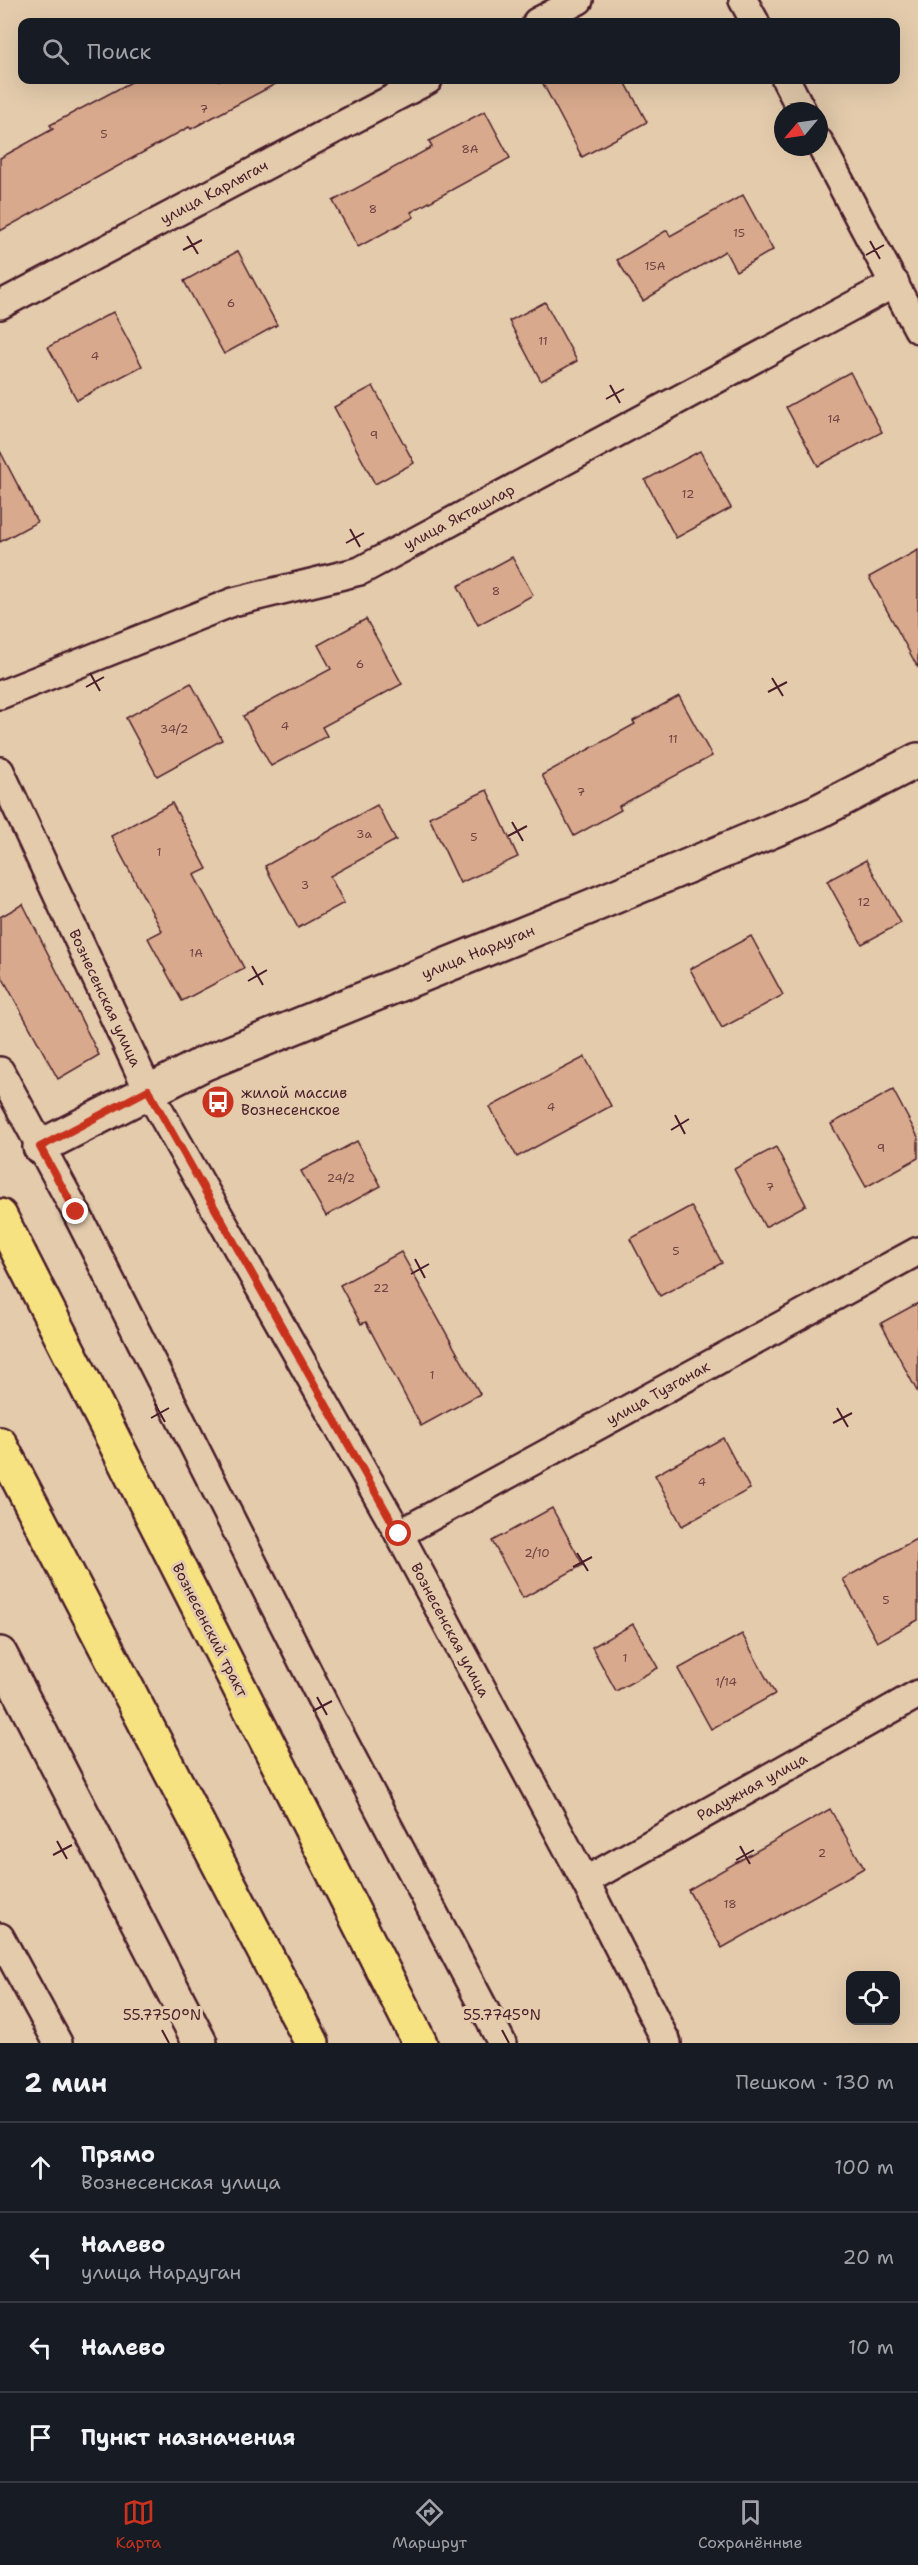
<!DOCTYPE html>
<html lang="ru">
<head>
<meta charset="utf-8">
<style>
	body { margin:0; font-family:"Shantell Sans",sans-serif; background:#20242c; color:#f1f3f6 }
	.controls { position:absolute; right:18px; bottom:18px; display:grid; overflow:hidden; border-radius:12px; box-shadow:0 6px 24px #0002 }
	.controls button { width:54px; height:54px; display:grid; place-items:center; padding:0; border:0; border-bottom:2px solid #363941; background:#171b24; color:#f1f3f6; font:30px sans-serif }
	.compass { position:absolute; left:774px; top:102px; width:54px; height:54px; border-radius:50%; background:#171b24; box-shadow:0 6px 24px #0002; rotate:241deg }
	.stop { position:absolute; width:18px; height:18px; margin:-14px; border:4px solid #c8321e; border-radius:50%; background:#fff }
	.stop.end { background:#c8321e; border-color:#fff; box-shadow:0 2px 6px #0008 }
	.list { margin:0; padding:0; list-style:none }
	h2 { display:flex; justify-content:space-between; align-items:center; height:78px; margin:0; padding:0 24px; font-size:26px }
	h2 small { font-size:20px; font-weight:400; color:#9ea1a6 }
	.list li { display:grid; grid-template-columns:39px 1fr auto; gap:18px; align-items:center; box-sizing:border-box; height:90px; padding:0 24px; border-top:2px solid #363941 }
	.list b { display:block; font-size:22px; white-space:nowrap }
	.list p { margin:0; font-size:20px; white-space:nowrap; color:#9ea1a6 }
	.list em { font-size:20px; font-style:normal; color:#9ea1a6 }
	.icon { flex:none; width:33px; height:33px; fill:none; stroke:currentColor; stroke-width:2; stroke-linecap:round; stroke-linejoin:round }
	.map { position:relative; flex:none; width:918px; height:2043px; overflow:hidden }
	.search { position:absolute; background:#171b24; box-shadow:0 6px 24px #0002; left:18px; right:18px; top:18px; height:66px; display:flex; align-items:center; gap:15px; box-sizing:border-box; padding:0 21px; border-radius:12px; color:#9ea1a6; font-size:22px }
	.sheet { height:438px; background:#171b24 }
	nav { display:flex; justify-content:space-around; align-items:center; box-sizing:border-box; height:84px; border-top:2px solid #363941; background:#171b24; font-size:16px; color:#9ea1a6 }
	nav a { display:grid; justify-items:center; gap:3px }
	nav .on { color:#c8321e }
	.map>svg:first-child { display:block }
	.building { fill:#d8a98c; stroke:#4a1f2b; stroke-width:1.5 }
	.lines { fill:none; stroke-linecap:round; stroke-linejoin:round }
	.minor-casing { stroke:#4a1f2b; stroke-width:32 }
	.tertiary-casing { stroke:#4a1f2b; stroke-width:38 }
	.primary-casing { stroke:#4a1f2b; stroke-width:38 }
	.minor { stroke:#e4cbac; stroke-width:27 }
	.tertiary { stroke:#e4cbac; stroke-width:33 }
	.primary { stroke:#f7e281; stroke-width:33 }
	.route { stroke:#c8321e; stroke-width:8 }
	.ticks { fill:none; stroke:#4a1f2b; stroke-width:2 }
	.labels { text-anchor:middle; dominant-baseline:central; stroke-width:6; stroke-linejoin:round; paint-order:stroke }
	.number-label { font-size:12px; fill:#6e4243 }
	.street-label { font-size:15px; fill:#4a1f2b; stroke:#e4cbac }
	.poi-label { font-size:15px; fill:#4a1f2b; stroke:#e4cbac; text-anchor:start }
	.ticks-label { font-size:15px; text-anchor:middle; fill:#4a1f2b; stroke:#e4cbac; stroke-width:6; stroke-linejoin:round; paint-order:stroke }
</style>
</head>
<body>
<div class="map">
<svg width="918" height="2043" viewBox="0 0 918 2043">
	<rect width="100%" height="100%" fill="#e4cbac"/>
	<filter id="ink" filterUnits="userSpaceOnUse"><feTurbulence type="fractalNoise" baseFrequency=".0167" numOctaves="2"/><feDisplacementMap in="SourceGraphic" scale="12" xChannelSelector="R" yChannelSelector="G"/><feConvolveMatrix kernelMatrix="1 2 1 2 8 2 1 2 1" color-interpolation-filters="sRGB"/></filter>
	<g filter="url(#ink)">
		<g class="building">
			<path d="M 135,80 L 283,80 L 191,129 L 189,127 L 0,231 L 0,158 L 53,129 L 50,125 Z"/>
			<path d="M 541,80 L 624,80 L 647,122 L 582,157 Z"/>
			<path d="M 485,111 L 510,158 L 411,212 L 414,217 L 358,247 L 333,201 L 432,147 L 429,141 Z"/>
			<path d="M 743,195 L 773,250 L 736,271 L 725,251 L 643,301 L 617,260 L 667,230 L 670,236 Z"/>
			<path d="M 238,251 L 277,325 L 224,354 L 184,281 Z"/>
			<path d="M 545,302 L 577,361 L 541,381 L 509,321 Z"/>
			<path d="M 113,312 L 142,366 L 77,400 L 48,347 Z"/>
			<path d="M 850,372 L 882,432 L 818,466 L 786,407 Z"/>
			<path d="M 373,386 L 414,463 L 375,484 L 334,407 Z"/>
			<path d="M 0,451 L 37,522 L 0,542 Z"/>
			<path d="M 700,451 L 731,508 L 676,538 L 645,480 Z"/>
			<path d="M 918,550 L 918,668 L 869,577 Z"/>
			<path d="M 512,557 L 533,595 L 478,625 L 458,586 Z"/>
			<path d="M 366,619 L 402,684 L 322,727 L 327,736 L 271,766 L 243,716 L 331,669 L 318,645 Z"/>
			<path d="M 191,683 L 222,740 L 157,776 L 126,718 Z"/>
			<path d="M 679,696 L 712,756 L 619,806 L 621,810 L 574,836 L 542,775 L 635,724 L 633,721 Z"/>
			<path d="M 487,790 L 518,857 L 460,883 L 429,817 Z"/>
			<path d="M 172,803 L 207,869 L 194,875 L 244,968 L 182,1001 L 148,938 L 162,931 L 111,836 Z"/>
			<path d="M 377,805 L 396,840 L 330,876 L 344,903 L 298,928 L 265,866 Z"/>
			<path d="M 866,860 L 901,923 L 862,944 L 827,881 Z"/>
			<path d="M 23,904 L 99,1055 L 58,1079 L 0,973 L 0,917 Z"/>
			<path d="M 751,936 L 783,995 L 722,1028 L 690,969 Z"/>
			<path d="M 585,1057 L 611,1106 L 517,1157 L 490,1107 Z"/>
			<path d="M 893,1090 L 918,1137 L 918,1158 L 866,1187 L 831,1124 Z"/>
			<path d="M 357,1141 L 381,1186 L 326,1216 L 301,1171 Z"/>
			<path d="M 776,1147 L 806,1205 L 765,1227 L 734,1169 Z"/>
			<path d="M 691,1206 L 722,1263 L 660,1296 L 630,1239 Z"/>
			<path d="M 401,1252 L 480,1394 L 421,1426 L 366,1322 L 361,1324 L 340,1285 Z"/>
			<path d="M 918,1303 L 918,1393 L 881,1323 Z"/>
			<path d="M 723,1438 L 750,1489 L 682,1526 L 655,1475 Z"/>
			<path d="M 552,1508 L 583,1565 L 523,1598 L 492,1541 Z"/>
			<path d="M 918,1538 L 918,1620 L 877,1642 L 843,1579 Z"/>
			<path d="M 633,1624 L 658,1668 L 616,1691 L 592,1647 Z"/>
			<path d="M 742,1634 L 775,1694 L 711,1729 L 678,1669 Z"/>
			<path d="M 830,1809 L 864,1868 L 722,1948 L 688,1890 Z"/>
		</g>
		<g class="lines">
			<g class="minor-casing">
				<g id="minor">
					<path d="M 743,0 L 755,22"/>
					<path d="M 537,22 L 579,0"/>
					<path d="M 786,80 L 802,111"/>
					<path d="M 819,142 L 918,329"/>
					<path d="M 0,305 L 428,80"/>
					<path d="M 0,695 L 233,602 L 360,571 L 895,283"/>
					<path d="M 0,771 L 148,1090 L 399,1534 L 585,1881 L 667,2043"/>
					<path d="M 0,1071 L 76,1212 L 326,1708 L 502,2043"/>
					<path d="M 399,1534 L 918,1251"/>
					<path d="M 585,1881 L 918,1694"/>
					<path d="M 0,1937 L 58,2043"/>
				</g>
			</g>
			<g class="tertiary-casing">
				<g id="tertiary">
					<path d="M 40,1147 L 203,1064 L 592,906 L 817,812 L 918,760"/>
					<path d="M 0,1654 L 200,2043"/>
				</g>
			</g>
			<g class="primary-casing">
				<g id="primary">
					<path d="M 0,1216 L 420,2043"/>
					<path d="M 0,1444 L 312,2043"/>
				</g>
			</g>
			<use href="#minor" class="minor"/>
			<use href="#tertiary" class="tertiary"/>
			<use href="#primary" class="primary"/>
		</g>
	</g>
	<g class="lines" filter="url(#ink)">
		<path class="route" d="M 76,1212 L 40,1147 L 148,1090 L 399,1534"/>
	</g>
	<path class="ticks" d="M 187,236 L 198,254M 870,241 L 880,259M 183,250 L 202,240M 866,255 L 884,245M 610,385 L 620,403M 606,399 L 624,389M 350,529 L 360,547M 346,543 L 364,533M 90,673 L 100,691M 772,678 L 783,696M 86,687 L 104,677M 768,692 L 787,682M 512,822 L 523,841M 508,836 L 527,826M 252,966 L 263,985M 248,981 L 267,970M 675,1115 L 685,1134M 671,1130 L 689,1119M 415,1259 L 425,1278M 411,1274 L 429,1264M 155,1404 L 165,1422M 837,1408 L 848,1427M 151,1418 L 169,1408M 833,1423 L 852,1413M 577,1553 L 588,1571M 573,1567 L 592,1557M 317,1697 L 327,1715M 313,1711 L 332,1701M 57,1841 L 67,1859M 740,1846 L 750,1864M 53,1855 L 72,1845M 736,1860 L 754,1850M 162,2030 L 169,2043M 502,2030 L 509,2043"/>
	<defs>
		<g id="bus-disc" transform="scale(1.725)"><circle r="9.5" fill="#c8321e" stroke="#e4cbac"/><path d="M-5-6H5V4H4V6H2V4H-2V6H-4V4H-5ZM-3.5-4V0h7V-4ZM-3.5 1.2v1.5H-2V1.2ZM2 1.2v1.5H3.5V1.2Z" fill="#fff"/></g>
	</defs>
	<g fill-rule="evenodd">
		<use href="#bus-disc" x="218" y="1102"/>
	</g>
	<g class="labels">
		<g class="number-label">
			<text x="204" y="109">7</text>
			<text x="104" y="134">5</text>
			<text x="470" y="149">8А</text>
			<text x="373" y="209">8</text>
			<text x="739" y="233">15</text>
			<text x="655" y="266">15А</text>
			<text x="231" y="303">6</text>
			<text x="543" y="341">11</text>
			<text x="95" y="356">4</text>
			<text x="834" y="419">14</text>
			<text x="374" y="435">9</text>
			<text x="688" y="494">12</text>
			<text x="496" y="591">8</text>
			<text x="360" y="664">6</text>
			<text x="285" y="726">4</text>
			<text x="174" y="729">34/2</text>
			<text x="673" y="739">11</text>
			<text x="581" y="792">7</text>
			<text x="364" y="834">3а</text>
			<text x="474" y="837">5</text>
			<text x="159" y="852">1</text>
			<text x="305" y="885">3</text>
			<text x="864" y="902">12</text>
			<text x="196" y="953">1А</text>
			<text x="551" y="1107">4</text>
			<text x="881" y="1148">9</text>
			<text x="341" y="1178">24/2</text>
			<text x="770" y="1187">7</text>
			<text x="676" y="1251">5</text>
			<text x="381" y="1288">22</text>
			<text x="432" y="1375">1</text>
			<text x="702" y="1482">4</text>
			<text x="537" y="1553">2/10</text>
			<text x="886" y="1600">5</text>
			<text x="625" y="1658">1</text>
			<text x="726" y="1682">1/14</text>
			<text x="822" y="1853">2</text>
			<text x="730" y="1904">18</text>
		</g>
		<g class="street-label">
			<text transform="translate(214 192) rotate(-28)">улица Карлыгач</text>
			<text transform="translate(459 517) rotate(-28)">улица Якташлар</text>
			<text transform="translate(478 952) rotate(-22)">улица Нардуган</text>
			<text transform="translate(105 998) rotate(65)">Вознесенская улица</text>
			<text transform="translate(658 1393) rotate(-29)">улица Тузганак</text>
			<text transform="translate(210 1630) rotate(63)">Вознесенский тракт</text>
			<text transform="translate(450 1630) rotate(62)">Вознесенская улица</text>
			<text transform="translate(752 1787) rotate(-29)">Радужная улица</text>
		</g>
		<g class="poi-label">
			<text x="241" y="1093">жилой массив<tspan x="241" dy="17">Вознесенское</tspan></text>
		</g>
	</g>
	<g class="ticks-label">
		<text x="162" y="2020">55.7750°N</text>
		<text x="502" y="2020">55.7745°N</text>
	</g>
</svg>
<div class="controls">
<button><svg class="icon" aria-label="locate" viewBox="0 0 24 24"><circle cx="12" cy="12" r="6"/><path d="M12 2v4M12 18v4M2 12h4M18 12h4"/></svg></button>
</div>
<svg class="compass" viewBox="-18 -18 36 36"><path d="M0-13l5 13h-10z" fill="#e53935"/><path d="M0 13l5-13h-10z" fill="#9ea1a6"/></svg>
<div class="stop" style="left:399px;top:1534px"></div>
<div class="stop end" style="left:76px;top:1212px"></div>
<div class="search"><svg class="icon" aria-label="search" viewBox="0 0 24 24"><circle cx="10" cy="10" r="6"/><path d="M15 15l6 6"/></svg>Поиск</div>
</div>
<section class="sheet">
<h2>2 мин<small>Пешком · 130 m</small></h2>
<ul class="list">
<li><svg class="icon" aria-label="ahead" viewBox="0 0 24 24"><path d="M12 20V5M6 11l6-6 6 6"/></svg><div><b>Прямо</b><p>Вознесенская улица</p></div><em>100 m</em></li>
<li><svg class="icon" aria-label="left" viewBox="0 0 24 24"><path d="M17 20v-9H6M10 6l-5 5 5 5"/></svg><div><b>Налево</b><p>улица Нардуган</p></div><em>20 m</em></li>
<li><svg class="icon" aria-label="left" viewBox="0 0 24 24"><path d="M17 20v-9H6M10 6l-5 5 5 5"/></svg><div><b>Налево</b></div><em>10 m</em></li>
<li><svg class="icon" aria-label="arrive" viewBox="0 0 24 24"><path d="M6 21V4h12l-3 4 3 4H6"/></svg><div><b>Пункт назначения</b></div></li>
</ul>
</section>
<nav>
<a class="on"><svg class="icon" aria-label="map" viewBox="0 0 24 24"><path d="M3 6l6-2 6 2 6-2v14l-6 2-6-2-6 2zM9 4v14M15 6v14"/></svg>Карта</a>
<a><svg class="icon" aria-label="directions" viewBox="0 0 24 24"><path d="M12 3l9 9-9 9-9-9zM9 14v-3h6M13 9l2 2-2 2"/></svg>Маршрут</a>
<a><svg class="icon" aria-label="saved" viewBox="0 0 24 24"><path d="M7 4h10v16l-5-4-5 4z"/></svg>Сохранённые</a>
</nav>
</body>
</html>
